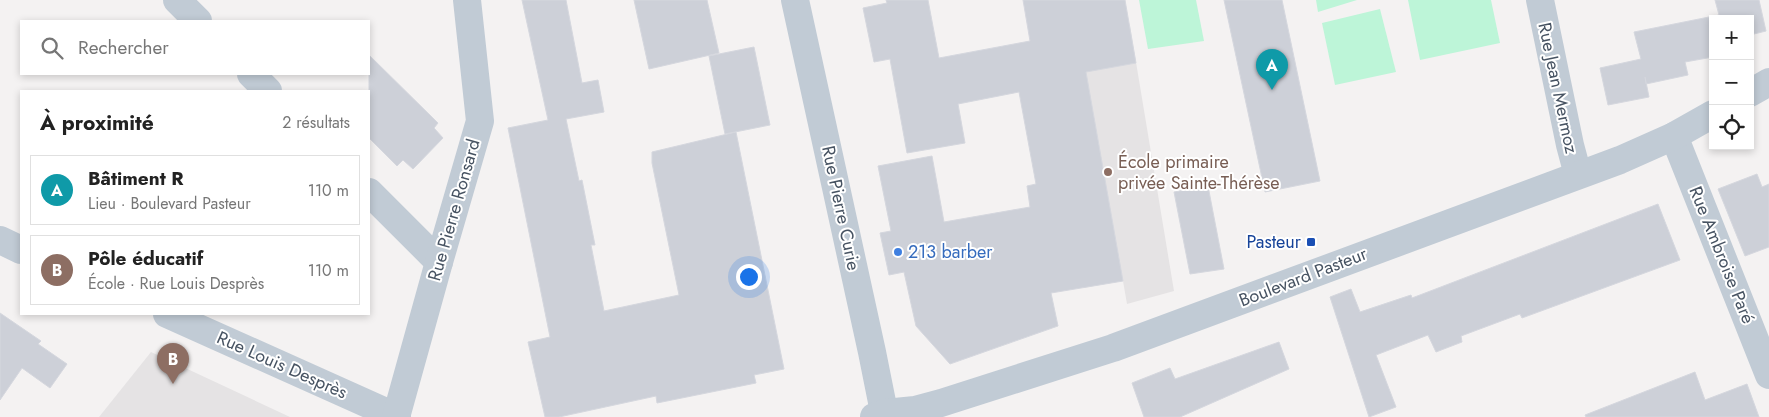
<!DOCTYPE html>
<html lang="fr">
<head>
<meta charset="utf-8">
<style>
	body { margin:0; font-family:Jost,sans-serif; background:#f2f2f2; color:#222 }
	.controls { position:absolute; right:15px; top:15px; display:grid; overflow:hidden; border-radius:0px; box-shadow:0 2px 8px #0003 }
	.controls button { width:45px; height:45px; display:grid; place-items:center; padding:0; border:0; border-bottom:1px solid #e0e0e0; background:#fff; color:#222; font:25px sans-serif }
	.you { position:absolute; left:748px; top:276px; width:18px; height:18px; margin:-12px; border:4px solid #fff; border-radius:50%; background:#1a73e8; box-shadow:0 0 0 8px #1a73e833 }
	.badge { display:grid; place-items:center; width:32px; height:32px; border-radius:50%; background:#2563eb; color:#fff; font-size:16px; font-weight:700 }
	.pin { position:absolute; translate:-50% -41px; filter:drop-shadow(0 1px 2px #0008) }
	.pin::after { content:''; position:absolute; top:26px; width:18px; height:15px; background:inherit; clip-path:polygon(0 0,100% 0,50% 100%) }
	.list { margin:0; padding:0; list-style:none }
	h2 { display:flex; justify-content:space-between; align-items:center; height:65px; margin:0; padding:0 20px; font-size:21px }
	h2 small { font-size:16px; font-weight:400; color:#767676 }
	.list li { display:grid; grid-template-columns:32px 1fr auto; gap:15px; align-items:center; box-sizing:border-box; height:70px; margin:0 10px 10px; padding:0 10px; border:1px solid #e0e0e0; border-radius:0px }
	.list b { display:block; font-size:19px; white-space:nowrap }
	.list p { margin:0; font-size:16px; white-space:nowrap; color:#767676 }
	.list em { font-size:16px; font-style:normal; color:#767676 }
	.icon { flex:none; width:28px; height:28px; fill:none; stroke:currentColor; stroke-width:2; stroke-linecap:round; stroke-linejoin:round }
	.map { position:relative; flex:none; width:1769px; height:417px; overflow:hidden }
	.search { position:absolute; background:#fff; box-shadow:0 2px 8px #0003; left:20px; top:20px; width:350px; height:55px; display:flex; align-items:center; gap:12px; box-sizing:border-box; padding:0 18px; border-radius:0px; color:#767676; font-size:19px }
	.panel { position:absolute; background:#fff; box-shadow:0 2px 8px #0003; left:20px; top:90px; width:350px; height:225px; border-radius:0px }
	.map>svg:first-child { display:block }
	.education { fill:#e5e3e4 }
	.green { fill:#bdf5d8 }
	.building { fill:#cdd0d8; stroke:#d5d7de }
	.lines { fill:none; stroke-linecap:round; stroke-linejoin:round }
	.minor { stroke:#c1cbd5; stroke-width:28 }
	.education-dot { fill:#8d6e63; stroke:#fff; stroke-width:2 }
	.transit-dot { fill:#1a4fb4; stroke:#fff; stroke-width:2 }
	.shop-dot { fill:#3f7fe0; stroke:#fff; stroke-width:2 }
	.labels { text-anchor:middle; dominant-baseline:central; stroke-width:4; stroke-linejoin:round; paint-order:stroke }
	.street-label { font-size:18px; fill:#475362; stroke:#fff }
	.education-label { font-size:18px; fill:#785e54; stroke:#fff; text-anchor:start }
	.transit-label { font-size:18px; fill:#164399; stroke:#fff; text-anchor:end }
	.shop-label { font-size:18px; fill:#366cbe; stroke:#fff; text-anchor:start }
</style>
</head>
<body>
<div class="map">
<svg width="1769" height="417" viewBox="0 0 1769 417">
	<rect width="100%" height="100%" fill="#f4f2f2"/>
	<g class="education">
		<path d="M 1130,26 L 1174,291 L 1127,304 L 1123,281 L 1083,288 L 1039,42 Z"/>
		<path d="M 151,352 L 290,417 L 99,417 Z"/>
	</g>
	<g class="green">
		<path d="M 1139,0 L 1196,0 L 1204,41 L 1148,49 Z"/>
		<path d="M 1316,0 L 1357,0 L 1318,12 Z"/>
		<path d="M 1408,0 L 1491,0 L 1500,43 L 1420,60 Z"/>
		<path d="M 1380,9 L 1396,72 L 1335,85 L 1322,23 Z"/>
	</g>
	<g class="building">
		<path d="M 522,0 L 566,0 L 582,83 L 598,80 L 604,112 L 566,119 L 579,181 L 582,180 L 595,245 L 591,245 L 604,311 L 679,295 L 652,163 L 652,152 L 736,132 L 784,369 L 754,375 L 756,383 L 657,403 L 656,396 L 559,417 L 545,417 L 528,342 L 550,337 L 508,128 L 548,120 Z"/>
		<path d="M 634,0 L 707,0 L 719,53 L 649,69 Z"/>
		<path d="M 886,0 L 928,0 L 939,58 L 1030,41 L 1023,0 L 1125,0 L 1136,63 L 1086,72 L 1123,281 L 1051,293 L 1058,326 L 950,364 L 916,326 L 904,272 L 889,275 L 880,233 L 891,231 L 878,166 L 932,156 L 944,222 L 1030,207 L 1027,186 L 1036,184 L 1019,92 L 958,104 L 965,143 L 907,153 L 890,59 L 874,62 L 863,8 L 887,3 Z"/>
		<path d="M 1224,0 L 1282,0 L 1320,181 L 1265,192 Z"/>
		<path d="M 1715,0 L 1759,0 L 1766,31 L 1750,35 L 1750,19 L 1713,19 L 1713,57 L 1685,62 L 1688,75 L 1646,84 L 1645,77 L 1649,97 L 1608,105 L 1600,68 L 1641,59 L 1634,32 L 1719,15 Z"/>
		<path d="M 754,47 L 770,125 L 725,134 L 709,56 Z"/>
		<path d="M 369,55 L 438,123 L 434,128 L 443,138 L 413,169 L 403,160 L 397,166 L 369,138 Z"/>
		<path d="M 1757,174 L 1762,187 L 1769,184 L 1769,247 L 1745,256 L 1718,189 Z"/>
		<path d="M 1208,186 L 1224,269 L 1190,274 L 1174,192 Z"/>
		<path d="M 1658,204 L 1680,260 L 1522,318 L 1520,314 L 1461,336 L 1462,342 L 1436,352 L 1428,335 L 1376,355 L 1396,407 L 1369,417 L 1330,297 L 1351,289 L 1360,312 L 1411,295 L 1412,298 Z"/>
		<path d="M 0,313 L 41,341 L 38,344 L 67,364 L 50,388 L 22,368 L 0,400 Z"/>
		<path d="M 1279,342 L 1289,369 L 1180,417 L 1144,417 L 1132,383 L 1170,368 L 1175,379 Z"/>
		<path d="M 1695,372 L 1705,400 L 1747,384 L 1759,417 L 1586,417 L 1585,415 Z"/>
	</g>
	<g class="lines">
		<g class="minor">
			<path d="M 177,0 L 198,21"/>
			<path d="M 795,0 L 872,352 L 885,417"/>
			<path d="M 1540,0 L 1570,145 L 1578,175"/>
			<path d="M 251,74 L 268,91"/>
			<path d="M 1750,93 L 1769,82"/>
			<path d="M 1674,136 L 1769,375"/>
			<path d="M 369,192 L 439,262"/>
			<path d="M 0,240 L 21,250"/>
			<path d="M 167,314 L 397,417"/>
			<path d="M 396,417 L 439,262 L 480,121 L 467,0"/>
			<path d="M 874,417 L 885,413 L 915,410 L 941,403 L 1113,348 L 1620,160 L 1674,136 L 1713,114"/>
		</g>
	</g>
	<circle class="education-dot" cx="1108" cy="172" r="5"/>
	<rect class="transit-dot" x="1306" y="237" width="10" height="10" rx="2.5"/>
	<circle class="shop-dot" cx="898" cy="252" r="5"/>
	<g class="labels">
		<g class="street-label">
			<text transform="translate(1558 88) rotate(78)">Rue Jean Mermoz</text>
			<text transform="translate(841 208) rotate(78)">Rue Pierre Curie</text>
			<text transform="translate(454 210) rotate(-74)">Rue Pierre Ronsard</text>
			<text transform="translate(1722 255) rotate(68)">Rue Ambroise Paré</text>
			<text transform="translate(1303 277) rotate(-21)">Boulevard Pasteur</text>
			<text transform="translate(282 365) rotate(24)">Rue Louis Desprès</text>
		</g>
		<g class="education-label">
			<text x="1118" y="162">École primaire<tspan x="1118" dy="21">privée Sainte-Thérèse</tspan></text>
		</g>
		<g class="transit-label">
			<text x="1301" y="242">Pasteur</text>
		</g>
		<g class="shop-label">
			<text x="908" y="252">213 barber</text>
		</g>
	</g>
</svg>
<div class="controls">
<button>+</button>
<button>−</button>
<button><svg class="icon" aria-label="locate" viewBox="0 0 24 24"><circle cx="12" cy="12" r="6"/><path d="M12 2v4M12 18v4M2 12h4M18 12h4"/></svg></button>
</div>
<div class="you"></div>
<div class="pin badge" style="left:1272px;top:90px;background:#0f9aa8">A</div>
<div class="pin badge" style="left:173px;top:384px;background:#8d6e63">B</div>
<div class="search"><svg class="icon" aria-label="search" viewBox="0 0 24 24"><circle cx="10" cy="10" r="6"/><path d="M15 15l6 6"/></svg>Rechercher</div>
<section class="panel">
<h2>À proximité<small>2 résultats</small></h2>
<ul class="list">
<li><span class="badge" style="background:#0f9aa8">A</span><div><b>Bâtiment R</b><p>Lieu · Boulevard Pasteur</p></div><em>110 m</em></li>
<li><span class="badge" style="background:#8d6e63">B</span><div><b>Pôle éducatif</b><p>École · Rue Louis Desprès</p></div><em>110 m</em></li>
</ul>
</section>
</div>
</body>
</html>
